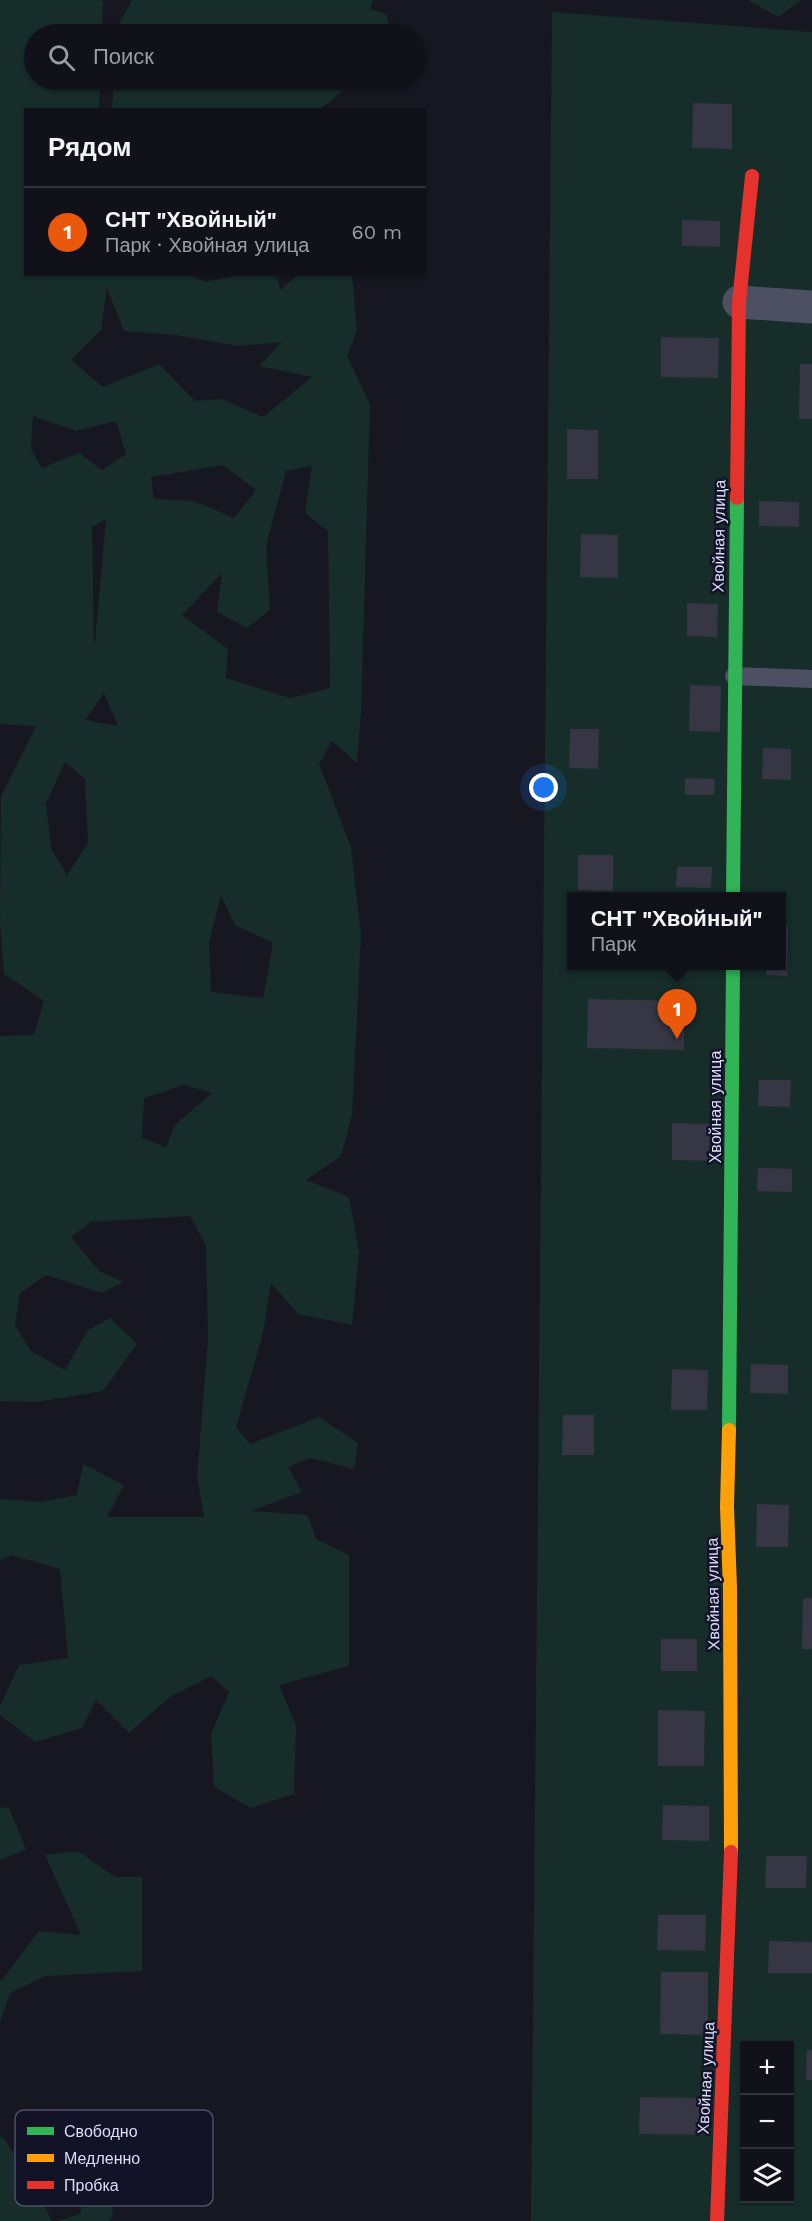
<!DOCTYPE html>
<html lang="ru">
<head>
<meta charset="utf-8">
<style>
	body { margin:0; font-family:"Work Sans",sans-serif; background:#1a1a23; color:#f1f3f6 }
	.controls { position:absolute; right:18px; bottom:18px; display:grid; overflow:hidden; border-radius:0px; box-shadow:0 2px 4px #0004 }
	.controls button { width:54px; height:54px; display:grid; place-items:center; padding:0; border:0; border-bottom:2px solid #303139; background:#11111a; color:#f1f3f6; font:30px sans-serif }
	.you { position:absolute; left:544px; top:788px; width:21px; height:21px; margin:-15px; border:4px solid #fff; border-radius:50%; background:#1a73e8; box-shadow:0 0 0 9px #1a73e833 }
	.badge { display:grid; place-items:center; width:39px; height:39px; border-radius:50%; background:#ea580c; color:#fff; font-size:20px; font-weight:700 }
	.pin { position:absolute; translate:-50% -50px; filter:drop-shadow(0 2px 3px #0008) }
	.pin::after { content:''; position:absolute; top:32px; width:21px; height:18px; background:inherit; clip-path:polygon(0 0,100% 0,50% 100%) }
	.popup { position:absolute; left:567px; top:892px; width:219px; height:78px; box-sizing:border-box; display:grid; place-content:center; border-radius:0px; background:#11111a; filter:drop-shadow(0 2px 4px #0005); font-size:20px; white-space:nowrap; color:#9c9da2 }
	.popup b { font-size:22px; color:#f1f3f6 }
	.popup::after { content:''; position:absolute; left:50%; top:100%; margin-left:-12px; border:12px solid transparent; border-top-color:#11111a }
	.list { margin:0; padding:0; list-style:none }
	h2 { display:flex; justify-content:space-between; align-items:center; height:78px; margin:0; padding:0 24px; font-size:26px }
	h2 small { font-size:20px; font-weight:400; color:#9c9da2 }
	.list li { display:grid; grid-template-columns:39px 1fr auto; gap:18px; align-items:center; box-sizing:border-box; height:90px; padding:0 24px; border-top:2px solid #303139 }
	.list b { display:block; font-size:22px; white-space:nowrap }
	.list p { margin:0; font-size:20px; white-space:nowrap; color:#9c9da2 }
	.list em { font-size:20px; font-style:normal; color:#9c9da2 }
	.icon { flex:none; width:33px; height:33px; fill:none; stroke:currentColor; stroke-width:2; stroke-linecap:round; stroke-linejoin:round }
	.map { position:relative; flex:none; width:812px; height:2221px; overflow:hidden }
	.search { position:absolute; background:#11111a; box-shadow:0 2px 4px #0004; left:24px; top:24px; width:402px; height:66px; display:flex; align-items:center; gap:15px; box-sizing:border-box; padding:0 21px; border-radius:33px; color:#9c9da2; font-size:22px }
	.panel { position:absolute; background:#11111a; box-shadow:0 2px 4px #0004; left:24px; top:108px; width:402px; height:168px; border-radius:0px }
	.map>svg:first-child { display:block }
	.green { fill:#162d2a; fill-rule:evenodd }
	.building { fill:#363644 }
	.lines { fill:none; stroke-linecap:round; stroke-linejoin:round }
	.lane { stroke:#4d5062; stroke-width:18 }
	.street { stroke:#4d5062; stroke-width:33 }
	.fast { stroke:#30b455; stroke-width:14 }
	.slow { stroke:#ff9f0a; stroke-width:14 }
	.jam { stroke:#e5322d; stroke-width:14 }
	.labels { text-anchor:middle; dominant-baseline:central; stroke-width:5; stroke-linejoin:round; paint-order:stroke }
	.street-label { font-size:16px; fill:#dcdefc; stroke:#121327 }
	.key { fill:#121327; stroke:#4f5067; stroke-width:1.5 }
	.key-label { font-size:16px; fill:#dcdefc }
</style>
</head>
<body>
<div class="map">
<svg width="812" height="2221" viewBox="0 0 812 2221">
	<rect width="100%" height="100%" fill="#171722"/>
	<g class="green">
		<path d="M 0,0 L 102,0 L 103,2 L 102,34 L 34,34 L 34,80 L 100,80 L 99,109 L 26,110 L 26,274 L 188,274 L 205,282 L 239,275 L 276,275 L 281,290 L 297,275 L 352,275 L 357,330 L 347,356 L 370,404 L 361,712 L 357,763 L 332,741 L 319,764 L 351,847 L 361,936 L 352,1115 L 341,1156 L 306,1180 L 349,1197 L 359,1252 L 352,1325 L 298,1314 L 271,1283 L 263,1333 L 236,1427 L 250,1444 L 319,1417 L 358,1443 L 354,1469 L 311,1458 L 288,1467 L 302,1492 L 250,1511 L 308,1515 L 316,1539 L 349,1555 L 349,1666 L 279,1685 L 296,1725 L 294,1794 L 251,1808 L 214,1787 L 211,1734 L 229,1692 L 211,1676 L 171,1696 L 129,1733 L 96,1700 L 82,1728 L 35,1742 L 0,1715 L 0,1706 L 19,1665 L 68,1658 L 60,1569 L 11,1555 L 0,1560 L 0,1499 L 41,1502 L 77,1495 L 83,1464 L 124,1485 L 107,1517 L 204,1517 L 197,1477 L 208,1339 L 206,1246 L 190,1216 L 91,1222 L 71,1237 L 99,1271 L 123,1282 L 102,1293 L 46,1275 L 20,1293 L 15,1325 L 31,1351 L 65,1370 L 88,1330 L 110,1318 L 137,1344 L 103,1391 L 37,1402 L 0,1401 L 0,1036 L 34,1035 L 44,1001 L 4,974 L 0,923 L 1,796 L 36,726 L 0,724 ZM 107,288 L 124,331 L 176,335 L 238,346 L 282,342 L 259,366 L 312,377 L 263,417 L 222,399 L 195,401 L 159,364 L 103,387 L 71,360 L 101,330 ZM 33,416 L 76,431 L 116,421 L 126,454 L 102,470 L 79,453 L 42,468 L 31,449 ZM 223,465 L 256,490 L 234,518 L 194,501 L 154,499 L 151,477 ZM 312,466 L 305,513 L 328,531 L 330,688 L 290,698 L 226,678 L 228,649 L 182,615 L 222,573 L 217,612 L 247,628 L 270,610 L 266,546 L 286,471 ZM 106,519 L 95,642 L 94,642 L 92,527 ZM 104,693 L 118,726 L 117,726 L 85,720 ZM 65,762 L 85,779 L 88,843 L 67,875 L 51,848 L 46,803 ZM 221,896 L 235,925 L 273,943 L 263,998 L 211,992 L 209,943 ZM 184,1085 L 212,1093 L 175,1125 L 166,1147 L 142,1138 L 144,1098 Z"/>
		<path d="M 132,0 L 373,0 L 370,9 L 386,14 L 391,31 L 385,34 L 119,34 L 120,22 Z"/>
		<path d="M 748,0 L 801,0 L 778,17 Z"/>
		<path d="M 552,12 L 812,32 L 812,2221 L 531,2221 ZM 572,896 L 782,896 L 782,966 L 572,966 ZM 744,2046 L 790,2046 L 790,2198 L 744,2198 Z"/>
		<path d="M 114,80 L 355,80 L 321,109 L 112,109 Z"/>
		<path d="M 0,1807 L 9,1808 L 26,1849 L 0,1860 Z"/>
		<path d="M 78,1851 L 115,1877 L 142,1877 L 142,1971 L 46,1976 L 10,1993 L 0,2022 L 0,1980 L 2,1980 L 39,1931 L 81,1935 L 45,1855 Z"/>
		<path d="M 164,2121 L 147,2162 L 127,2178 L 106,2169 L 113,2215 L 109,2221 L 57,2221 L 80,2214 L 85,2189 L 68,2127 Z"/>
		<path d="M 0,2137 L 3,2137 L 29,2176 L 52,2221 L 0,2221 Z"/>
	</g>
	<g class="building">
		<path d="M 693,103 L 732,104 L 732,149 L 692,148 Z"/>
		<path d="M 682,220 L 720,221 L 720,247 L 682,246 Z"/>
		<path d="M 661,337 L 719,338 L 718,378 L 661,377 Z"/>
		<path d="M 800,364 L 812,364 L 812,419 L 799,419 Z"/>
		<path d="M 567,429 L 598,430 L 598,479 L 567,479 Z"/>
		<path d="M 759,501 L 799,502 L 799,527 L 759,526 Z"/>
		<path d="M 581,534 L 618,535 L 618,578 L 580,577 Z"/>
		<path d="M 687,603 L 718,604 L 717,637 L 687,636 Z"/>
		<path d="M 690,685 L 721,686 L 720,732 L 689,731 Z"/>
		<path d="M 570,729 L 599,729 L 598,769 L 569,768 Z"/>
		<path d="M 763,748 L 791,749 L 791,780 L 762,779 Z"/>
		<path d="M 685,778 L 715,779 L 714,795 L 685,795 Z"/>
		<path d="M 578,855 L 613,855 L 613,891 L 578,890 Z"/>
		<path d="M 677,867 L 712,867 L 711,888 L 676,887 Z"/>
		<path d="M 782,926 L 788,926 L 787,976 L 766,975 L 766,966 L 782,966 Z"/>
		<path d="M 588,999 L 684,1001 L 684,1050 L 587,1048 Z"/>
		<path d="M 759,1080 L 791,1080 L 790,1107 L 758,1106 Z"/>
		<path d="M 672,1123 L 710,1124 L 709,1161 L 672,1160 Z"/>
		<path d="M 758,1168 L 792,1169 L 792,1192 L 757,1191 Z"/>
		<path d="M 751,1364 L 788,1365 L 788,1394 L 750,1393 Z"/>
		<path d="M 672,1369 L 708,1370 L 707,1410 L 671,1410 Z"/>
		<path d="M 563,1415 L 594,1415 L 594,1455 L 562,1455 Z"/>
		<path d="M 757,1504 L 789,1505 L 788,1547 L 756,1547 Z"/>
		<path d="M 803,1598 L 812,1598 L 812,1649 L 802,1649 Z"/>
		<rect x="661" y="1639" width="36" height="32"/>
		<path d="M 658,1710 L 705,1711 L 704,1766 L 658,1766 Z"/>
		<path d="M 663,1805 L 709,1806 L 709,1841 L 662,1840 Z"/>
		<path d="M 766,1856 L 807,1856 L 806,1888 L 765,1888 Z"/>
		<path d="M 658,1915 L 706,1915 L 705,1951 L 657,1950 Z"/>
		<path d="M 769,1941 L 812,1942 L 812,1973 L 768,1973 Z"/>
		<path d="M 661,1972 L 708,1972 L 708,2035 L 660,2034 Z"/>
		<path d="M 807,2050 L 812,2050 L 812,2080 L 806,2080 Z"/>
		<path d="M 640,2097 L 701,2098 L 701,2135 L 639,2134 Z"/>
	</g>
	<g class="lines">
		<path class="lane" d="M 734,676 L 812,679"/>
		<path class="street" d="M 739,302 L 812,307"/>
		<g class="fast">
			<path d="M 733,896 L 737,498"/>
			<path d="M 729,1430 L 733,966"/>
		</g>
		<path class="slow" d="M 729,1430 L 727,1507 L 730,1588 L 731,1852"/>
		<g class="jam">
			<path d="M 737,498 L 739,302 L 752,176"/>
			<path d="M 717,2221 L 731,1852"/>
		</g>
	</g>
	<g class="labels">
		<g class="street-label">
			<text transform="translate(719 536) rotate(-89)">Хвойная улица</text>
			<text transform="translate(715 1107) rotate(-90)">Хвойная улица</text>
			<text transform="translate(713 1594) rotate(-91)">Хвойная улица</text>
			<text transform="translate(706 2078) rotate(-87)">Хвойная улица</text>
		</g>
	</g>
	<rect x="15" y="2110" width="198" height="96" rx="9" class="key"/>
	<rect x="27" y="2127" width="27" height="8" fill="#30b455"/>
	<rect x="27" y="2154" width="27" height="8" fill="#ff9f0a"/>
	<rect x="27" y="2181" width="27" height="8" fill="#e5322d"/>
	<g class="key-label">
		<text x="64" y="2137">Свободно</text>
		<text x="64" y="2164">Медленно</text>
		<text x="64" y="2191">Пробка</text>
	</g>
</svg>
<div class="controls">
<button>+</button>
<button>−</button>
<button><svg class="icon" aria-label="layers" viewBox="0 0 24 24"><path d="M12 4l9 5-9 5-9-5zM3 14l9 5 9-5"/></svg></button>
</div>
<div class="you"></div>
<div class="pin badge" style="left:677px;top:1039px">1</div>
<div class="popup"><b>СНТ &quot;Хвойный&quot;</b>Парк</div>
<div class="search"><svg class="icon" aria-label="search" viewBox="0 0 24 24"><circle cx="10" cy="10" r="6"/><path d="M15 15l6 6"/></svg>Поиск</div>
<section class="panel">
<h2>Рядом<small></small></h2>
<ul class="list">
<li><span class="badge">1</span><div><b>СНТ &quot;Хвойный&quot;</b><p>Парк · Хвойная улица</p></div><em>60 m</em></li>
</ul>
</section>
</div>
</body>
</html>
